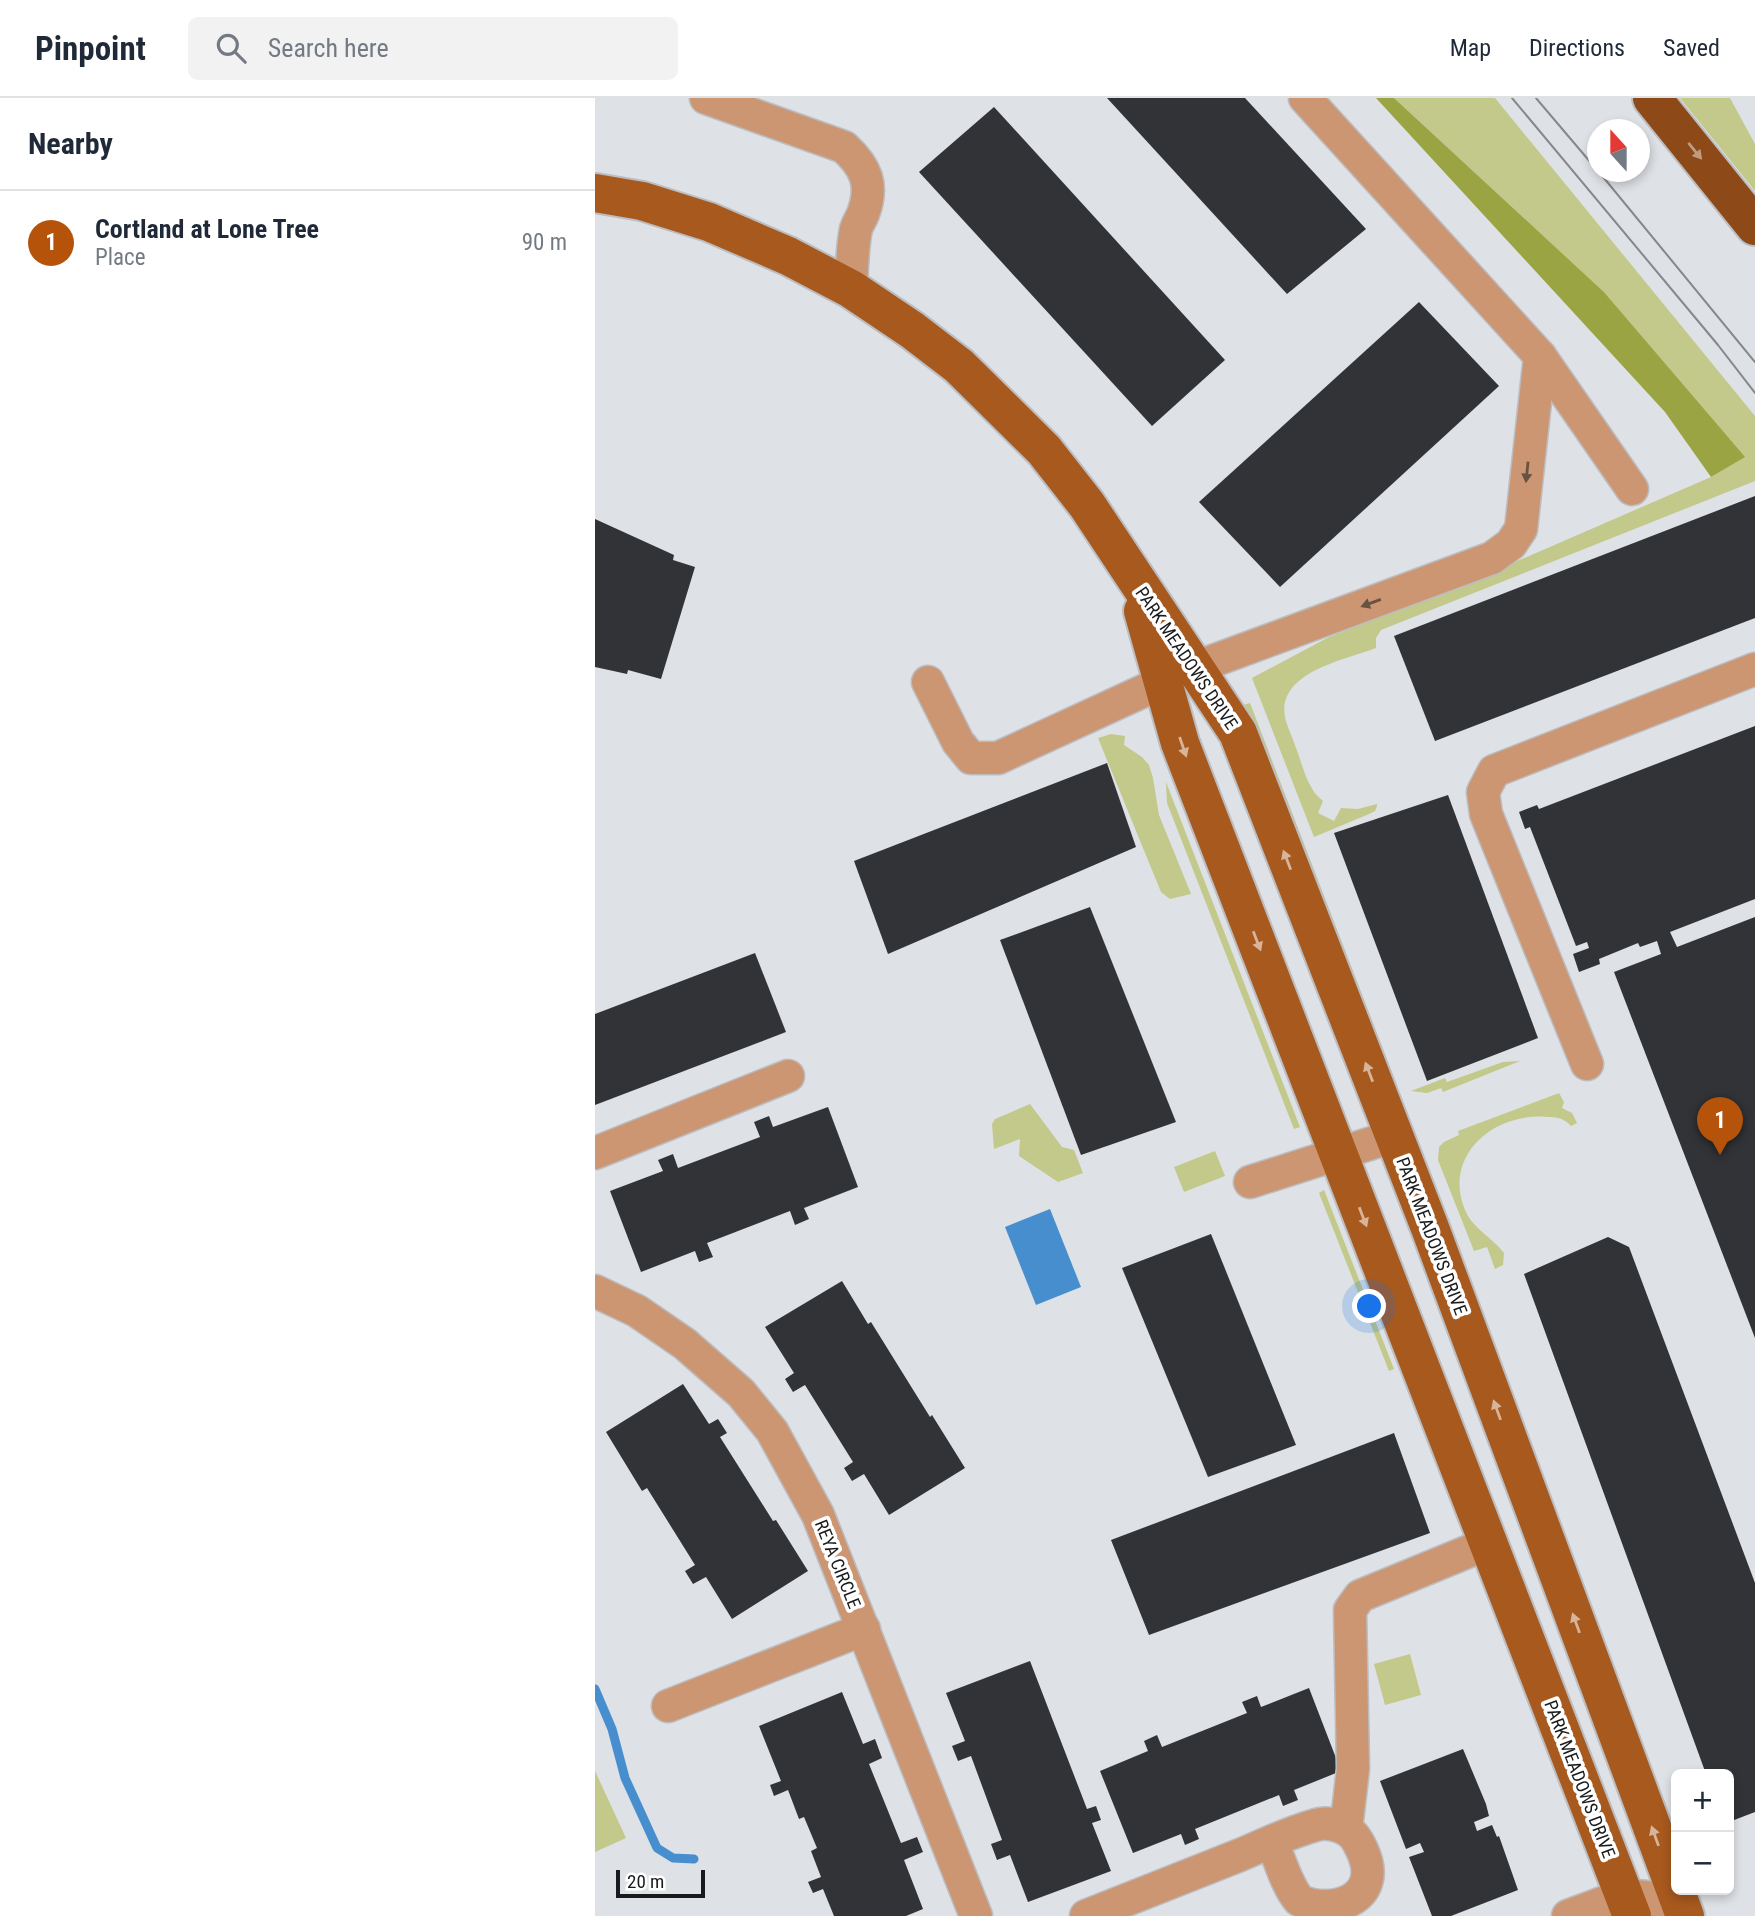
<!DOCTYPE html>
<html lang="en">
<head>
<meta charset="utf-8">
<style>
	body { margin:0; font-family:"Roboto Condensed",sans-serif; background:#f2f2f3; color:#1f2937 }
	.controls { position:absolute; right:21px; bottom:21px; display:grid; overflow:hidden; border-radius:10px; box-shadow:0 4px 10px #0003 }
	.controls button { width:63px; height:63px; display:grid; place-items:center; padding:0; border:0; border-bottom:2px solid #e0e1e3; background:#fff; color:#1f2937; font:35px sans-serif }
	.compass { position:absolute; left:992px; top:21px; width:63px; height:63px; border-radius:50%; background:#fff; box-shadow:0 4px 10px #0003; rotate:339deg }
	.scale { position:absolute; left:21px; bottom:18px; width:89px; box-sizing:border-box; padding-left:7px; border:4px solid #191a1b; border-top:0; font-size:19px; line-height:24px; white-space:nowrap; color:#191a1b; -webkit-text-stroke:5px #fff; paint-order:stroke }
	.you { position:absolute; left:775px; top:1209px; width:24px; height:24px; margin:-18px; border:5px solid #fff; border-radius:50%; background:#1a73e8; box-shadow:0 0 0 10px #1a73e833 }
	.badge { display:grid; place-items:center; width:46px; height:46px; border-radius:50%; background:#b45309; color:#fff; font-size:23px; font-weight:700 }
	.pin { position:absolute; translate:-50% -58px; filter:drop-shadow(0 2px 4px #0008) }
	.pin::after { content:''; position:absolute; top:37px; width:24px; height:21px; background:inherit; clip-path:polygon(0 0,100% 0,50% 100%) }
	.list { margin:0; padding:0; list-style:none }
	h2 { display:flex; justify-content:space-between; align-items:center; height:91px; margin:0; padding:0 28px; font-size:30px }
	h2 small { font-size:23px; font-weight:400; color:#747a83 }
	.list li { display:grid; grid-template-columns:46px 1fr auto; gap:21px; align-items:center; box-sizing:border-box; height:105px; padding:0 28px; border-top:2px solid #e0e1e3 }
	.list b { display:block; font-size:26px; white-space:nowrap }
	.list p { margin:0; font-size:23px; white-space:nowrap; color:#747a83 }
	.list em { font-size:23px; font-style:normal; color:#747a83 }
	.icon { flex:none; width:38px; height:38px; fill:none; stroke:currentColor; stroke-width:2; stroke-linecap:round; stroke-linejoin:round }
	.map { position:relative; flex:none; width:1160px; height:1818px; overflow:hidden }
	header { display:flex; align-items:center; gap:42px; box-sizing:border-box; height:98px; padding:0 35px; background:#fff; border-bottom:2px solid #e0e1e3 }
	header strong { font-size:33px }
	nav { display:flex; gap:38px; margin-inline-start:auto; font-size:24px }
	.search { width:490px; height:63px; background:#f2f2f3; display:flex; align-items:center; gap:18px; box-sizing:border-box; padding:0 24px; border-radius:10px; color:#747a83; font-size:26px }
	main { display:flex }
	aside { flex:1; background:#fff }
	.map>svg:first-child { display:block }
	.green { fill:#c2c98a }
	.forest { fill:#9ba443 }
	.water { fill:#478ecf }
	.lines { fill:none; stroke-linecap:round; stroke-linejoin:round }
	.stream { stroke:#478ecf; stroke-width:9 }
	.building { fill:#313337 }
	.minor-casing { stroke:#bbbdc1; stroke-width:35 }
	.major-casing { stroke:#bbbdc1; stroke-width:42 }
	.highway-casing { stroke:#bbbdc1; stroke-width:42 }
	.minor { stroke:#cd9673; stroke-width:32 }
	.major { stroke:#a7591e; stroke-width:38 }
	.highway { stroke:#8d4a18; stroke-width:38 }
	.tram { stroke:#85878a; stroke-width:2 }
	.oneway { fill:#c09b80 }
	.oneway2 { fill:#6a5243 }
	.oneway3 { fill:#d7b49a }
	.labels { text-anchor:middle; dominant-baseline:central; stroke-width:7; stroke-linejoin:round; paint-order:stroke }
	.street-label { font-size:18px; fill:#191a1b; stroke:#fff }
</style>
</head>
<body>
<header>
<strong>Pinpoint</strong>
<div class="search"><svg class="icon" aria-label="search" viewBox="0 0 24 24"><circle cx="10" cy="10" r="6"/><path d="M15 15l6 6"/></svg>Search here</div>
<nav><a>Map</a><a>Directions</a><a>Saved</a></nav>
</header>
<main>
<aside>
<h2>Nearby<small></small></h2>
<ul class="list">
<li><span class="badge">1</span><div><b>Cortland at Lone Tree</b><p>Place</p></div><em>90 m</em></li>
</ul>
</aside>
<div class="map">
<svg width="1160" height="1818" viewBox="0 0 1160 1818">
	<rect width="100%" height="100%" fill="#dee1e5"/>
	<g class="green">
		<path d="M 799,0 L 900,0 L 1160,318 L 1160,383 L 786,532 L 781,540 L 781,550 C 750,562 682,574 690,619 C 692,629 698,640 701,650 C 708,668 712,691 728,703 L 723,715 L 739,723 L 746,710 L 763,711 L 782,706 L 782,708 L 780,713 L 774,716 L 719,739 L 657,580 L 734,539 L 888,478 L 1116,379 L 1149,359 L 1009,194 Z"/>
		<path d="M 1085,0 L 1135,0 L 1160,46 L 1160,93 Z"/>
		<path d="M 655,605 L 802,988 L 801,990 L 645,608 Z"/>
		<path d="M 516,636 L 530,638 L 529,647 L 547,659 L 554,667 L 558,680 L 564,717 L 596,796 L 575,801 L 566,794 L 503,640 Z"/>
		<path d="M 571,684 L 705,1029 L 699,1031 L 572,705 Z"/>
		<path d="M 925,963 L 848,994 L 846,990 L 832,995 L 816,993 L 850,980 L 852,984 L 908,964 Z"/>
		<path d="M 964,995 L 969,1004 L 967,1010 L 977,1015 L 982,1025 L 976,1028 C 969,1020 962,1019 952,1019 C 900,1014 847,1057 870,1112 C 878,1131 898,1140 909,1155 L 908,1167 L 900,1171 L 892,1149 L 879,1153 L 843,1062 L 844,1049 L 849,1044 L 864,1037 L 863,1033 Z"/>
		<path d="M 435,1006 L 467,1049 L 479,1052 L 488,1075 L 463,1084 L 424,1058 L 425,1041 L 399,1051 L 397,1026 L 400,1021 Z"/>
		<path d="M 620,1053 L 630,1078 L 589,1094 L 579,1069 Z"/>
		<path d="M 729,1092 L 799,1271 L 794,1273 L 724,1095 Z"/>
		<path d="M 815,1556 L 826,1597 L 790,1607 L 779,1566 Z"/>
		<path d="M 0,1673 L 31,1740 L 0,1754 Z"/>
	</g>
	<path class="forest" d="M 781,0 L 799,0 L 1009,194 L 1150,359 L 1116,379 L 1070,314 Z"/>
	<path class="water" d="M 455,1111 L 486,1189 L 441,1207 L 410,1129 Z"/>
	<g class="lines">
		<path class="stream" d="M 0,1591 L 17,1631 L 30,1680 L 62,1750 L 78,1760 L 99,1761"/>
	</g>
	<g class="building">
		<path d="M 512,0 L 650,0 L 771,131 L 692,196 Z"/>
		<path d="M 399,9 L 630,262 L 557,328 L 324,74 Z"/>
		<path d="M 824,204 L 904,288 L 685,489 L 604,404 Z"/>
		<path d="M 1160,398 L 1160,520 L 840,643 L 799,538 Z"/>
		<path d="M 0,421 L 79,457 L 78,462 L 100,469 L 66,581 L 33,572 L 32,576 L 0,569 Z"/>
		<path d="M 1160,628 L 1160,801 L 1075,834 L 1082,849 L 1160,819 L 1160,1240 L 1019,874 L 1066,856 L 1062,843 L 1045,849 L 1043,845 L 1004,861 L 1005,866 L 984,874 L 978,856 L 994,850 L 992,844 L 981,848 L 935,729 L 930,731 L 924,714 L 942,707 L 944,711 Z"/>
		<path d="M 512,665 L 541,749 L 293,856 L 259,763 Z"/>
		<path d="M 853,697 L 943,940 L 832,983 L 739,735 Z"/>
		<path d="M 495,809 L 581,1024 L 486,1057 L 405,842 Z"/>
		<path d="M 160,855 L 191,934 L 0,1007 L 0,916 Z"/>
		<path d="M 233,1009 L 263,1089 L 209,1110 L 214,1121 L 200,1127 L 195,1113 L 112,1145 L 118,1159 L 104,1164 L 100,1153 L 46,1174 L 15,1093 L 68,1073 L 63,1062 L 78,1056 L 83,1070 L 165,1039 L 159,1024 L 174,1018 L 178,1029 Z"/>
		<path d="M 616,1136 L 701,1347 L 613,1379 L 527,1170 Z"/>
		<path d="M 1013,1139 L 1034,1149 L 1160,1485 L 1160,1714 L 1134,1724 L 1134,1676 L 1111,1676 L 929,1176 Z"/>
		<path d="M 247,1183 L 273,1226 L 276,1224 L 335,1319 L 337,1317 L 370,1370 L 294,1417 L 269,1376 L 257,1383 L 249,1370 L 258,1364 L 210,1287 L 198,1294 L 190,1281 L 199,1275 L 170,1229 Z"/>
		<path d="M 88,1286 L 114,1326 L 123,1321 L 132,1335 L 125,1339 L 178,1423 L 181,1422 L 213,1473 L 137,1521 L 111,1479 L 98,1486 L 90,1473 L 100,1467 L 52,1390 L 47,1393 L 11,1334 Z"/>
		<path d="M 799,1335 L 835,1435 L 554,1537 L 516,1442 Z"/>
		<path d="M 435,1563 L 492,1711 L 501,1708 L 506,1722 L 497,1725 L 516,1773 L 433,1804 L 415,1757 L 402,1762 L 396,1746 L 407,1742 L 376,1658 L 363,1663 L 357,1648 L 370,1643 L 351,1595 Z"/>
		<path d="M 714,1590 L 746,1673 L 699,1692 L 703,1702 L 688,1708 L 684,1697 L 600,1731 L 604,1741 L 590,1747 L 586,1736 L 538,1755 L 505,1673 L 553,1653 L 549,1643 L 562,1637 L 567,1649 L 652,1615 L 647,1604 L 662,1598 L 666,1609 Z"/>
		<path d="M 247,1594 L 268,1646 L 280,1641 L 287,1660 L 274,1666 L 306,1745 L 322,1739 L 328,1754 L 309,1762 L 328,1811 L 311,1818 L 239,1818 L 228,1791 L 218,1795 L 213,1784 L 226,1779 L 216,1753 L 222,1750 L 209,1719 L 204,1721 L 193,1692 L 179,1698 L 175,1687 L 186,1683 L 164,1628 Z"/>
		<path d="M 868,1651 L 891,1706 L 894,1718 L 879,1724 L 882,1733 L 897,1727 L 902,1739 L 904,1738 L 923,1792 L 856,1818 L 837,1818 L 814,1759 L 829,1754 L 825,1745 L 811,1751 L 785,1683 Z"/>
	</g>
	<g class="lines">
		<g class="minor-casing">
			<g id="minor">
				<path d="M 111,0 L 249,49 C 271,69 279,87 268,116 C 266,121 263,125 261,131 C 257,150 257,171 256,191"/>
				<path d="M 710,0 L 945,258 L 1037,391"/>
				<path d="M 599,570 L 897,460 L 916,446 L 926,431 L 945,258"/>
				<path d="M 333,584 L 363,644 L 376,660 L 403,660 L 568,584"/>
				<path d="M 992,966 L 891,716 L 888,694 L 899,673 L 1160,571"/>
				<path d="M 0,1055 L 193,978"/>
				<path d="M 655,1084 L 799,1038"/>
				<path d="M 0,1193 L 42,1213 L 90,1246 L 146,1295 L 177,1333 L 223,1417 L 381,1818"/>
				<path d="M 73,1608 L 269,1531"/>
				<path d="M 751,1731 L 758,1671 L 755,1512 L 765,1498 L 894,1445"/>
				<path d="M 491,1818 C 542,1798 594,1777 645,1757 C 669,1747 699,1732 725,1726 C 732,1725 739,1726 746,1729 C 757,1733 762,1741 767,1752 C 791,1803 733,1818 704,1802 C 691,1786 685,1762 677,1744"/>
				<path d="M 973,1818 L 1029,1797 L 1084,1802 L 1072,1817"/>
			</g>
		</g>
		<g class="major-casing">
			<g id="major">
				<path d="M 0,95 L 47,103 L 114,124 L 193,158 L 256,191 L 317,232 L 364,268 L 449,352 L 492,407 L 643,635 L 835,1130 L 1090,1818"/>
				<path d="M 548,513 L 585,645 L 1037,1818"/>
			</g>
		</g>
		<g class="highway-casing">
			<path id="highway" d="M 1057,0 L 1160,128"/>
		</g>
		<use href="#minor" class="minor"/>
		<use href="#major" class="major"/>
		<use href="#highway" class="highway"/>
		<g class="tram">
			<path d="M 917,0 L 1123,247 L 1160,295"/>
			<path d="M 941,0 L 1002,72"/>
			<path d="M 1004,74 L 1160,264"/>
		</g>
	</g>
	<defs><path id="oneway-solid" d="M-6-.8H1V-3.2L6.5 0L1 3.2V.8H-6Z" transform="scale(1.75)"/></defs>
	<use class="oneway" href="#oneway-solid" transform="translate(1100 53) rotate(51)"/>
	<g class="oneway2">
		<use href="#oneway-solid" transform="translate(932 374) rotate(96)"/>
		<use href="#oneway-solid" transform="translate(776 505) rotate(160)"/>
	</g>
	<g class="oneway3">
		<use href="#oneway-solid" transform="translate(588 649) rotate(71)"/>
		<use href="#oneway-solid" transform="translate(692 762) rotate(-111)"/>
		<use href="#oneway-solid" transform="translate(662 843) rotate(69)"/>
		<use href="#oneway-solid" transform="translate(774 974) rotate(-111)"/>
		<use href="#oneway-solid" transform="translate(768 1119) rotate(69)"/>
		<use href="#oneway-solid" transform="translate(902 1312) rotate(-110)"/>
		<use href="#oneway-solid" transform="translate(981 1525) rotate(-110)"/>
		<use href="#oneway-solid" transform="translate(1060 1738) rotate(-110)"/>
	</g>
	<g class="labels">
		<g class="street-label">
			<text transform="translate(592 560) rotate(56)">PARK MEADOWS DRIVE</text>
			<text transform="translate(837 1138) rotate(69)">PARK MEADOWS DRIVE</text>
			<text transform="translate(243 1466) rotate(68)">REYA CIRCLE</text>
			<text transform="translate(985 1681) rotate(69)">PARK MEADOWS DRIVE</text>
		</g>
	</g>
</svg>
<div class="controls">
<button>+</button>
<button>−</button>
</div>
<svg class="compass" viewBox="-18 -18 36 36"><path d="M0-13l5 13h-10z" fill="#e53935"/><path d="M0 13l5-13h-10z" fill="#747a83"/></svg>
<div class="scale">20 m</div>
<div class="you"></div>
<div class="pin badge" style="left:1125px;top:1057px">1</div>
</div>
</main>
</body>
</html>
